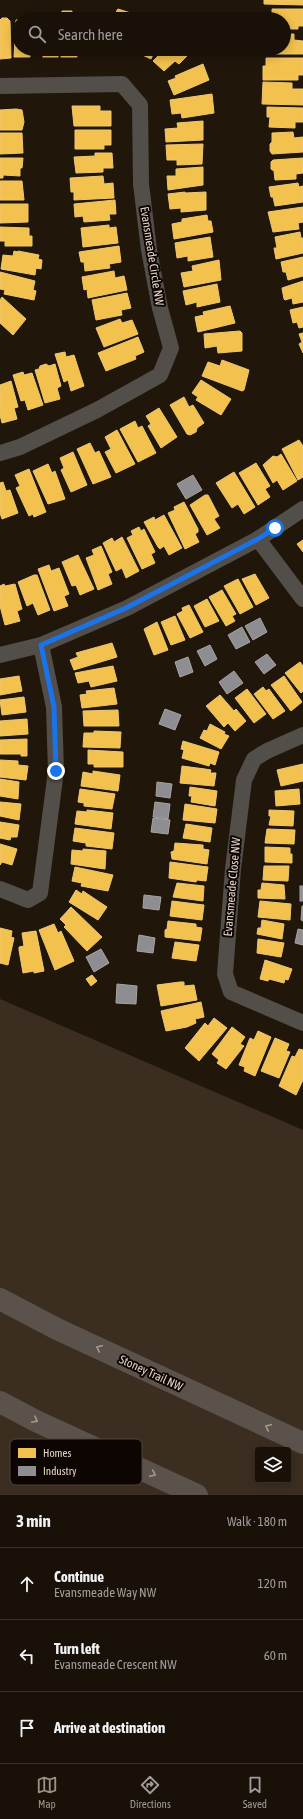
<!DOCTYPE html>
<html lang="en">
<head>
<meta charset="utf-8">
<style>
	body { margin:0; font-family:"Asap Condensed",sans-serif; background:#261e16; color:#f1f3f6 }
	.controls { position:absolute; right:12px; bottom:12px; display:grid; overflow:hidden; border-radius:4px; box-shadow:0 2px 10px #0003 }
	.controls button { width:36px; height:36px; display:grid; place-items:center; padding:0; border:0; border-bottom:1px solid #373029; background:#191008; color:#f1f3f6; font:20px sans-serif }
	.stop { position:absolute; width:12px; height:12px; margin:-9px; border:3px solid #1a73e8; border-radius:50%; background:#fff }
	.stop.end { background:#1a73e8; border-color:#fff; box-shadow:0 1px 4px #0008 }
	.list { margin:0; padding:0; list-style:none }
	h2 { display:flex; justify-content:space-between; align-items:center; height:52px; margin:0; padding:0 16px; font-size:17px }
	h2 small { font-size:13px; font-weight:400; color:#9f9d9c }
	.list li { display:grid; grid-template-columns:26px 1fr auto; gap:12px; align-items:center; box-sizing:border-box; height:72px; padding:0 16px; border-top:1px solid #373029 }
	.list b { display:block; font-size:15px; white-space:nowrap }
	.list p { margin:0; font-size:13px; white-space:nowrap; color:#9f9d9c }
	.list em { font-size:13px; font-style:normal; color:#9f9d9c }
	.icon { flex:none; width:22px; height:22px; fill:none; stroke:currentColor; stroke-width:2; stroke-linecap:round; stroke-linejoin:round }
	.map { position:relative; flex:none; width:303px; height:1495px; overflow:hidden }
	.search { position:absolute; background:#191008; box-shadow:0 2px 10px #0003; left:12px; right:12px; top:12px; height:44px; display:flex; align-items:center; gap:10px; box-sizing:border-box; padding:0 14px; border-radius:22px; color:#9f9d9c; font-size:15px }
	.sheet { height:268px; background:#191008 }
	nav { display:flex; justify-content:space-around; align-items:center; box-sizing:border-box; height:56px; border-top:1px solid #373029; background:#191008; font-size:11px; color:#9f9d9c }
	nav a { display:grid; justify-items:center; gap:2px }
	nav .on { color:#9f9285 }
	.map>svg:first-child { display:block }
	.green { fill:#3b2e21; fill-rule:evenodd }
	.homes { fill:#f2c14e; stroke:#eec772 }
	.industry { fill:#8d8d92; stroke:#a7a3a2 }
	.lines { fill:none; stroke-linecap:round; stroke-linejoin:round }
	.minor { stroke:#524e49; stroke-width:16 }
	.highway { stroke:#5b524b; stroke-width:22 }
	.oneway { stroke:#a69a8f }
	.route { stroke:#1a73e8; stroke-width:5 }
	.labels { text-anchor:middle; dominant-baseline:central; stroke-width:4; stroke-linejoin:round; paint-order:stroke }
	.street-label { font-size:12px; fill:#e3d5c7; stroke:#0d0501 }
	.key { fill:#0d0501; stroke:#4d433c; stroke-width:1 }
	.key-label { font-size:11px; fill:#e3d5c7 }
</style>
</head>
<body>
<div class="map">
<svg width="303" height="1495" viewBox="0 0 303 1495">
	<rect width="100%" height="100%" fill="#21160a"/>
	<path class="green" d="M 0,999 L 303,1130 L 303,1495 L 0,1495 ZM 258,1450 L 288,1450 L 288,1480 L 258,1480 Z"/>
	<g class="homes">
		<path d="M 264,0 L 303,0 L 303,5 L 264,4 Z"/>
		<path d="M 118,9 L 134,14 L 133,19 L 115,19 L 117,10 Z"/>
		<path d="M 272,9 L 303,9 L 303,26 L 298,26 L 298,29 L 284,29 L 284,19 L 272,19 Z"/>
		<path d="M 62,11 L 72,11 L 72,14 L 83,14 L 82,19 L 61,19 Z"/>
		<path d="M 96,13 L 106,13 L 106,19 L 87,19 L 87,15 L 96,15 Z"/>
		<path d="M 2,18 L 7,18 L 10,21 L 11,58 L 0,59 L 0,20 Z"/>
		<path d="M 16,20 L 19,20 L 19,49 L 30,49 L 30,57 L 14,57 Z"/>
		<path d="M 284,34 L 294,34 L 294,40 L 303,41 L 303,54 L 269,54 L 269,49 L 284,49 Z"/>
		<rect x="43" y="49" width="15" height="8"/>
		<path d="M 61,49 L 76,49 L 77,57 L 61,57 Z"/>
		<rect x="90" y="49" width="15" height="5"/>
		<path d="M 109,49 L 124,49 L 124,52 Z"/>
		<path d="M 139,49 L 155,49 L 151,59 L 138,53 Z"/>
		<path d="M 165,49 L 194,49 L 179,64 L 175,61 L 164,71 L 153,61 Z"/>
		<path d="M 266,58 L 303,58 L 303,75 L 298,75 L 298,80 L 263,80 L 263,66 L 266,66 Z"/>
		<path d="M 203,64 L 209,80 L 174,95 L 168,81 L 176,78 L 175,76 Z"/>
		<path d="M 263,82 L 292,83 L 292,89 L 303,89 L 303,105 L 262,104 Z"/>
		<path d="M 212,94 L 214,113 L 182,118 L 181,113 L 172,114 L 170,100 Z"/>
		<path d="M 72,106 L 100,106 L 100,111 L 111,111 L 111,126 L 74,126 Z"/>
		<path d="M 267,107 L 303,108 L 303,122 L 295,122 L 295,128 L 269,127 L 270,117 L 267,117 Z"/>
		<path d="M 16,109 L 22,110 L 24,122 L 22,130 L 0,130 L 0,110 Z"/>
		<path d="M 203,121 L 203,140 L 166,142 L 165,129 L 178,128 L 177,123 Z"/>
		<path d="M 75,130 L 111,130 L 111,145 L 104,145 L 104,149 L 75,149 Z"/>
		<path d="M 293,132 L 294,138 L 303,137 L 303,152 L 272,154 L 270,151 L 270,144 L 272,142 L 272,133 Z"/>
		<path d="M 0,133 L 22,133 L 23,153 L 0,154 Z"/>
		<path d="M 203,144 L 202,164 L 177,165 L 177,160 L 167,160 L 166,145 Z"/>
		<path d="M 95,153 L 112,153 L 113,168 L 103,168 L 103,172 L 76,173 L 74,157 L 95,156 Z"/>
		<path d="M 0,158 L 23,158 L 22,168 L 20,168 L 20,176 L 3,175 L 3,178 L 0,178 Z"/>
		<path d="M 303,158 L 303,173 L 296,174 L 296,179 L 275,180 L 274,171 L 271,169 L 271,162 L 273,160 Z"/>
		<path d="M 203,167 L 203,185 L 168,190 L 167,176 L 176,176 L 176,169 Z"/>
		<path d="M 103,176 L 104,184 L 113,183 L 114,198 L 74,200 L 74,192 L 71,192 L 70,178 Z"/>
		<path d="M 0,181 L 22,181 L 24,200 L 0,200 Z"/>
		<path d="M 298,183 L 299,187 L 303,186 L 303,202 L 275,206 L 273,197 L 271,197 L 269,187 Z"/>
		<path d="M 185,192 L 185,193 L 206,192 L 206,210 L 181,212 L 181,208 L 170,209 L 168,194 Z"/>
		<path d="M 115,200 L 116,214 L 109,214 L 110,220 L 84,222 L 83,216 L 75,217 L 74,204 Z"/>
		<path d="M 0,204 L 28,204 L 28,222 L 0,223 Z"/>
		<path d="M 303,207 L 303,222 L 298,223 L 299,229 L 273,232 L 268,212 Z"/>
		<path d="M 207,215 L 208,221 L 211,221 L 213,232 L 174,239 L 172,224 L 182,222 L 182,219 Z"/>
		<path d="M 109,225 L 109,228 L 116,227 L 118,243 L 83,247 L 81,228 Z"/>
		<path d="M 0,227 L 29,228 L 29,236 L 32,236 L 32,246 L 5,246 L 5,241 L 0,241 Z"/>
		<path d="M 300,232 L 301,238 L 303,238 L 303,253 L 276,259 L 274,248 L 277,248 L 275,237 Z"/>
		<path d="M 210,237 L 213,257 L 188,261 L 188,256 L 177,258 L 175,243 Z"/>
		<path d="M 119,246 L 121,262 L 109,264 L 110,268 L 85,271 L 84,262 L 81,262 L 79,252 Z"/>
		<path d="M 14,251 L 18,252 L 18,251 L 39,255 L 38,259 L 42,260 L 41,269 L 36,268 L 35,275 L 1,269 L 3,255 L 13,256 Z"/>
		<path d="M 303,257 L 303,276 L 288,280 L 286,272 L 283,272 L 281,262 Z"/>
		<path d="M 219,260 L 221,280 L 184,287 L 181,273 L 193,271 L 192,266 Z"/>
		<path d="M 114,271 L 115,278 L 124,276 L 127,290 L 88,298 L 87,289 L 84,290 L 82,277 Z"/>
		<path d="M 0,272 L 35,281 L 33,290 L 36,291 L 34,300 L 4,294 L 5,290 L 0,289 Z"/>
		<path d="M 303,281 L 303,302 L 293,304 L 292,298 L 285,300 L 284,299 L 282,288 Z"/>
		<path d="M 217,284 L 220,302 L 197,307 L 197,302 L 186,305 L 183,291 Z"/>
		<path d="M 127,293 L 131,308 L 121,310 L 122,315 L 96,320 L 92,300 Z"/>
		<path d="M 2,297 L 26,319 L 13,335 L 0,323 L 0,300 Z"/>
		<path d="M 230,306 L 235,323 L 198,332 L 195,317 L 204,315 L 203,312 Z"/>
		<path d="M 303,307 L 303,327 L 299,328 L 297,322 L 293,323 L 290,310 Z"/>
		<path d="M 120,319 L 122,323 L 132,320 L 138,334 L 104,347 L 96,328 Z"/>
		<path d="M 240,331 L 242,333 L 242,351 L 218,353 L 217,346 L 205,348 L 204,334 Z"/>
		<path d="M 303,333 L 303,353 L 299,344 L 302,342 L 299,334 Z"/>
		<path d="M 138,337 L 144,352 L 135,356 L 136,359 L 106,371 L 98,353 Z"/>
		<path d="M 65,352 L 66,357 L 74,355 L 84,386 L 71,391 L 68,380 L 64,382 L 55,354 Z"/>
		<path d="M 222,360 L 249,370 L 244,390 L 242,391 L 202,376 L 208,362 L 220,366 Z"/>
		<path d="M 46,364 L 49,366 L 55,364 L 61,386 L 57,388 L 60,399 L 45,403 L 35,370 L 39,369 L 40,366 Z"/>
		<path d="M 23,372 L 24,375 L 32,373 L 43,405 L 28,410 L 25,400 L 21,401 L 13,375 Z"/>
		<path d="M 201,380 L 231,399 L 221,415 L 196,400 L 198,397 L 192,393 Z"/>
		<path d="M 11,381 L 18,407 L 14,408 L 17,419 L 2,423 L 0,415 L 0,385 Z"/>
		<path d="M 184,397 L 189,407 L 193,405 L 204,423 L 197,428 L 196,432 L 190,435 L 187,434 L 170,405 Z"/>
		<path d="M 159,408 L 177,437 L 161,448 L 148,426 L 151,424 L 146,416 Z"/>
		<path d="M 135,421 L 138,428 L 142,426 L 156,453 L 138,462 L 120,429 Z"/>
		<path d="M 117,430 L 135,464 L 116,473 L 105,452 L 111,449 L 105,437 Z"/>
		<path d="M 299,440 L 303,446 L 303,477 L 298,480 L 282,449 Z"/>
		<path d="M 90,443 L 95,453 L 99,451 L 111,477 L 93,484 L 77,449 Z"/>
		<path d="M 73,452 L 87,485 L 71,492 L 61,470 L 64,468 L 60,458 Z"/>
		<path d="M 281,454 L 297,481 L 283,490 L 277,480 L 273,483 L 263,465 L 273,456 L 277,457 Z"/>
		<path d="M 256,463 L 270,486 L 265,489 L 270,497 L 258,505 L 239,473 Z"/>
		<path d="M 48,464 L 52,473 L 55,471 L 65,499 L 48,504 L 33,471 Z"/>
		<path d="M 29,469 L 46,512 L 34,517 L 33,514 L 29,516 L 16,488 L 20,486 L 15,475 Z"/>
		<path d="M 234,472 L 255,507 L 244,514 L 238,504 L 232,508 L 216,483 Z"/>
		<path d="M 3,482 L 6,491 L 10,490 L 18,513 L 2,519 L 0,513 L 0,483 Z"/>
		<path d="M 205,495 L 208,495 L 219,516 L 214,519 L 220,528 L 207,535 L 190,505 Z"/>
		<path d="M 184,502 L 198,529 L 198,532 L 195,534 L 199,542 L 185,549 L 168,513 L 175,510 L 174,507 Z"/>
		<path d="M 164,515 L 182,548 L 169,555 L 164,546 L 160,549 L 158,547 L 144,522 L 154,517 L 155,520 Z"/>
		<path d="M 139,527 L 141,531 L 144,529 L 155,552 L 151,554 L 155,563 L 142,569 L 127,538 L 133,535 L 131,531 Z"/>
		<path d="M 122,537 L 139,571 L 126,578 L 122,568 L 116,571 L 103,543 L 112,538 L 114,542 Z"/>
		<path d="M 303,540 L 303,552 L 297,544 Z"/>
		<path d="M 101,546 L 112,572 L 108,574 L 112,584 L 98,590 L 86,558 L 94,555 L 92,550 Z"/>
		<path d="M 78,555 L 94,589 L 80,595 L 76,585 L 72,586 L 62,562 Z"/>
		<path d="M 49,565 L 51,571 L 59,568 L 69,594 L 64,596 L 68,606 L 54,611 L 38,569 Z"/>
		<path d="M 255,574 L 269,598 L 256,605 L 242,579 Z"/>
		<path d="M 34,575 L 37,575 L 50,610 L 38,615 L 33,603 L 27,606 L 18,582 Z"/>
		<path d="M 238,579 L 253,607 L 240,614 L 224,586 Z"/>
		<path d="M 4,584 L 5,586 L 15,584 L 22,609 L 17,611 L 20,621 L 5,625 L 0,606 L 0,586 Z"/>
		<path d="M 222,590 L 236,614 L 232,616 L 235,621 L 226,626 L 209,597 Z"/>
		<path d="M 207,599 L 219,621 L 205,627 L 194,606 Z"/>
		<path d="M 189,605 L 203,632 L 190,638 L 177,614 L 183,611 L 182,608 Z"/>
		<path d="M 175,616 L 185,640 L 171,645 L 161,622 Z"/>
		<path d="M 157,622 L 168,650 L 154,655 L 144,629 Z"/>
		<path d="M 112,643 L 117,657 L 74,670 L 70,660 L 78,657 L 76,653 Z"/>
		<path d="M 300,662 L 303,666 L 303,691 L 301,693 L 285,673 Z"/>
		<path d="M 113,666 L 117,681 L 91,687 L 89,681 L 78,683 L 75,673 Z"/>
		<path d="M 19,676 L 22,691 L 0,695 L 0,679 Z"/>
		<path d="M 284,676 L 302,702 L 291,711 L 271,685 Z"/>
		<path d="M 263,687 L 266,691 L 269,689 L 285,711 L 273,719 L 254,694 Z"/>
		<path d="M 114,688 L 117,704 L 82,708 L 80,695 L 87,694 L 86,691 Z"/>
		<path d="M 247,689 L 266,714 L 254,723 L 235,698 Z"/>
		<path d="M 220,695 L 234,711 L 236,709 L 246,721 L 235,731 L 228,723 L 224,727 L 206,706 Z"/>
		<path d="M 24,697 L 26,712 L 2,715 L 0,700 Z"/>
		<path d="M 118,710 L 119,726 L 84,726 L 83,711 Z"/>
		<path d="M 27,719 L 28,734 L 0,736 L 0,721 Z"/>
		<path d="M 210,724 L 225,732 L 224,734 L 229,736 L 221,749 L 200,738 L 204,730 L 207,731 Z"/>
		<path d="M 94,731 L 121,732 L 120,748 L 83,747 L 84,733 L 94,733 Z"/>
		<path d="M 27,739 L 27,756 L 21,756 L 21,754 L 0,754 L 0,740 Z"/>
		<path d="M 183,741 L 219,752 L 215,765 L 210,763 L 209,766 L 182,758 L 184,750 L 181,749 Z"/>
		<path d="M 88,750 L 123,752 L 123,767 L 94,767 L 94,764 L 88,764 Z"/>
		<path d="M 0,760 L 18,761 L 18,765 L 28,766 L 26,780 L 0,777 Z"/>
		<path d="M 303,764 L 303,781 L 281,786 L 277,770 Z"/>
		<path d="M 182,766 L 205,769 L 211,770 L 210,773 L 216,773 L 214,786 L 180,783 Z"/>
		<path d="M 93,771 L 120,775 L 118,791 L 81,786 L 83,772 L 93,774 Z"/>
		<path d="M 0,779 L 19,782 L 18,799 L 0,796 Z"/>
		<path d="M 190,787 L 217,791 L 215,806 L 191,802 L 192,796 L 189,796 Z"/>
		<path d="M 80,789 L 115,794 L 112,809 L 84,806 L 84,803 L 78,802 Z"/>
		<path d="M 299,789 L 300,804 L 276,806 L 275,791 Z"/>
		<path d="M 0,802 L 21,804 L 19,820 L 0,816 Z"/>
		<path d="M 185,804 L 217,809 L 215,823 L 183,820 Z"/>
		<path d="M 87,810 L 113,813 L 111,829 L 75,824 L 77,811 L 87,812 Z"/>
		<path d="M 269,810 L 294,811 L 293,826 L 269,825 L 271,816 L 269,816 Z"/>
		<path d="M 0,822 L 19,825 L 17,837 L 11,837 L 10,840 L 0,838 Z"/>
		<path d="M 186,824 L 212,828 L 210,842 L 183,838 Z"/>
		<path d="M 75,828 L 114,833 L 112,849 L 86,846 L 86,843 L 73,841 Z"/>
		<path d="M 267,829 L 295,830 L 294,844 L 265,843 Z"/>
		<path d="M 175,843 L 203,845 L 203,849 L 209,850 L 207,864 L 172,859 L 171,852 L 174,851 Z"/>
		<path d="M 0,844 L 17,849 L 12,865 L 2,862 L 0,865 Z"/>
		<path d="M 265,847 L 290,848 L 290,854 L 292,854 L 292,863 L 265,862 Z"/>
		<path d="M 83,849 L 106,851 L 105,869 L 71,864 L 72,850 L 83,851 Z"/>
		<path d="M 170,862 L 208,867 L 206,881 L 197,880 L 196,882 L 169,878 Z"/>
		<path d="M 264,866 L 289,866 L 288,881 L 263,880 Z"/>
		<path d="M 75,867 L 113,875 L 108,891 L 81,886 L 82,883 L 72,881 Z"/>
		<path d="M 177,883 L 204,886 L 203,901 L 173,897 Z"/>
		<path d="M 262,883 L 284,885 L 285,899 L 258,898 L 258,890 L 261,890 Z"/>
		<path d="M 76,890 L 82,894 L 83,891 L 107,907 L 98,920 L 69,902 Z"/>
		<path d="M 172,901 L 204,905 L 202,920 L 170,916 Z"/>
		<path d="M 260,901 L 291,904 L 290,920 L 258,917 Z"/>
		<path d="M 71,907 L 102,937 L 87,951 L 64,927 L 66,925 L 60,919 Z"/>
		<path d="M 262,920 L 284,924 L 282,939 L 257,934 L 258,928 L 261,928 Z"/>
		<path d="M 168,921 L 196,924 L 196,927 L 202,928 L 200,941 L 165,937 L 165,930 L 167,929 Z"/>
		<path d="M 54,924 L 58,933 L 61,931 L 74,961 L 55,970 L 39,930 Z"/>
		<path d="M 0,928 L 12,931 L 11,937 L 14,938 L 8,965 L 0,963 Z"/>
		<path d="M 36,931 L 44,971 L 34,973 L 34,971 L 23,973 L 19,950 L 19,947 L 24,946 L 22,933 Z"/>
		<path d="M 258,939 L 284,943 L 281,957 L 257,953 Z"/>
		<path d="M 175,942 L 199,945 L 196,961 L 172,958 Z"/>
		<path d="M 265,960 L 292,969 L 288,980 L 285,979 L 284,983 L 269,979 L 268,981 L 260,979 Z"/>
		<path d="M 92,975 L 97,981 L 91,986 L 86,979 Z"/>
		<path d="M 180,982 L 184,982 L 184,986 L 194,985 L 197,1000 L 161,1006 L 157,985 Z"/>
		<path d="M 201,1002 L 204,1017 L 195,1019 L 196,1023 L 187,1027 L 166,1031 L 161,1011 Z"/>
		<path d="M 214,1018 L 227,1028 L 199,1061 L 185,1048 L 205,1023 L 208,1026 Z"/>
		<path d="M 232,1027 L 245,1037 L 240,1044 L 244,1046 L 226,1069 L 217,1063 L 219,1060 L 212,1054 Z"/>
		<path d="M 258,1031 L 271,1037 L 255,1076 L 244,1071 L 245,1067 L 239,1065 L 250,1038 L 254,1040 Z"/>
		<path d="M 275,1038 L 289,1044 L 286,1051 L 290,1052 L 279,1078 L 261,1071 Z"/>
		<path d="M 299,1049 L 303,1050 L 303,1080 L 296,1095 L 279,1086 L 292,1056 L 295,1057 Z"/>
	</g>
	<g class="industry">
		<path d="M 193,475 L 202,490 L 186,499 L 177,484 Z"/>
		<path d="M 260,618 L 267,632 L 253,640 L 245,626 Z"/>
		<path d="M 242,627 L 250,642 L 236,649 L 228,635 Z"/>
		<path d="M 210,645 L 217,659 L 205,666 L 197,651 Z"/>
		<path d="M 267,654 L 276,665 L 264,674 L 255,662 Z"/>
		<path d="M 188,657 L 193,672 L 180,677 L 175,662 Z"/>
		<path d="M 234,671 L 243,683 L 227,694 L 219,682 Z"/>
		<path d="M 165,709 L 181,715 L 175,730 L 159,724 Z"/>
		<path d="M 157,782 L 172,784 L 170,798 L 156,796 Z"/>
		<path d="M 155,802 L 170,804 L 168,819 L 153,817 Z"/>
		<path d="M 153,818 L 170,820 L 168,834 L 151,832 Z"/>
		<rect x="300" y="886" width="3" height="15"/>
		<path d="M 144,895 L 161,897 L 159,910 L 143,908 Z"/>
		<path d="M 302,906 L 303,906 L 303,921 L 301,920 Z"/>
		<path d="M 298,929 L 303,930 L 303,945 L 295,943 Z"/>
		<path d="M 139,935 L 155,938 L 153,953 L 137,951 Z"/>
		<path d="M 101,949 L 109,963 L 94,972 L 86,957 Z"/>
		<path d="M 117,984 L 137,986 L 136,1004 L 116,1003 Z"/>
	</g>
	<g class="lines">
		<g class="minor">
			<path d="M 0,86 L 122,84 L 140,105 L 141,184 L 149,250 L 160,308 L 171,348 L 160,375 L 97,410 L 20,447 L 0,453"/>
			<path d="M 258,539 L 303,599"/>
			<path d="M 0,655 L 41,645 L 127,608 L 258,539 L 303,509"/>
			<path d="M 303,735 L 267,751 L 254,759 L 244,780 L 233,869 L 225,974 L 231,992 L 303,1023"/>
			<path d="M 0,889 L 28,900 L 40,893 L 56,771 L 54,707 L 41,645"/>
		</g>
		<g class="highway">
			<path d="M 0,1299 L 57,1329 L 303,1443"/>
			<path d="M 0,1402 L 36,1421 L 197,1495"/>
		</g>
	</g>
	<defs><path id="oneway-chevron" d="M-2-3.5L2.5 0L-2 3.5" fill="none" stroke-width="1.6" stroke-linecap="round" stroke-linejoin="round"/></defs>
	<g class="oneway">
		<use href="#oneway-chevron" transform="translate(99 1348) rotate(-155)"/>
		<use href="#oneway-chevron" transform="translate(35 1420) rotate(27)"/>
		<use href="#oneway-chevron" transform="translate(268 1427) rotate(-155)"/>
		<use href="#oneway-chevron" transform="translate(153 1474) rotate(25)"/>
	</g>
	<g class="lines">
		<path class="route" d="M 56,771 L 54,707 L 41,645 L 126,608 L 258,539 L 275,528"/>
	</g>
	<g class="labels">
		<g class="street-label">
			<text transform="translate(152 256) rotate(81)">Evansmeade Circle NW</text>
			<text transform="translate(232 887) rotate(-85)">Evansmeade Close NW</text>
			<text transform="translate(151 1373) rotate(25)">Stoney Trail NW</text>
		</g>
	</g>
	<rect x="10" y="1439" width="132" height="46" rx="6" class="key"/>
	<rect x="18" y="1448" width="18" height="10" fill="#f2c14e"/>
	<rect x="18" y="1466" width="18" height="10" fill="#8d8d92"/>
	<g class="key-label">
		<text x="43" y="1457">Homes</text>
		<text x="43" y="1475">Industry</text>
	</g>
</svg>
<div class="controls">
<button><svg class="icon" aria-label="layers" viewBox="0 0 24 24"><path d="M12 4l9 5-9 5-9-5zM3 14l9 5 9-5"/></svg></button>
</div>
<div class="stop" style="left:275px;top:528px"></div>
<div class="stop end" style="left:56px;top:771px"></div>
<div class="search"><svg class="icon" aria-label="search" viewBox="0 0 24 24"><circle cx="10" cy="10" r="6"/><path d="M15 15l6 6"/></svg>Search here</div>
</div>
<section class="sheet">
<h2>3 min<small>Walk · 180 m</small></h2>
<ul class="list">
<li><svg class="icon" aria-label="ahead" viewBox="0 0 24 24"><path d="M12 20V5M6 11l6-6 6 6"/></svg><div><b>Continue</b><p>Evansmeade Way NW</p></div><em>120 m</em></li>
<li><svg class="icon" aria-label="left" viewBox="0 0 24 24"><path d="M17 20v-9H6M10 6l-5 5 5 5"/></svg><div><b>Turn left</b><p>Evansmeade Crescent NW</p></div><em>60 m</em></li>
<li><svg class="icon" aria-label="arrive" viewBox="0 0 24 24"><path d="M6 21V4h12l-3 4 3 4H6"/></svg><div><b>Arrive at destination</b></div></li>
</ul>
</section>
<nav>
<a class="on"><svg class="icon" aria-label="map" viewBox="0 0 24 24"><path d="M3 6l6-2 6 2 6-2v14l-6 2-6-2-6 2zM9 4v14M15 6v14"/></svg>Map</a>
<a><svg class="icon" aria-label="directions" viewBox="0 0 24 24"><path d="M12 3l9 9-9 9-9-9zM9 14v-3h6M13 9l2 2-2 2"/></svg>Directions</a>
<a><svg class="icon" aria-label="saved" viewBox="0 0 24 24"><path d="M7 4h10v16l-5-4-5 4z"/></svg>Saved</a>
</nav>
</body>
</html>
